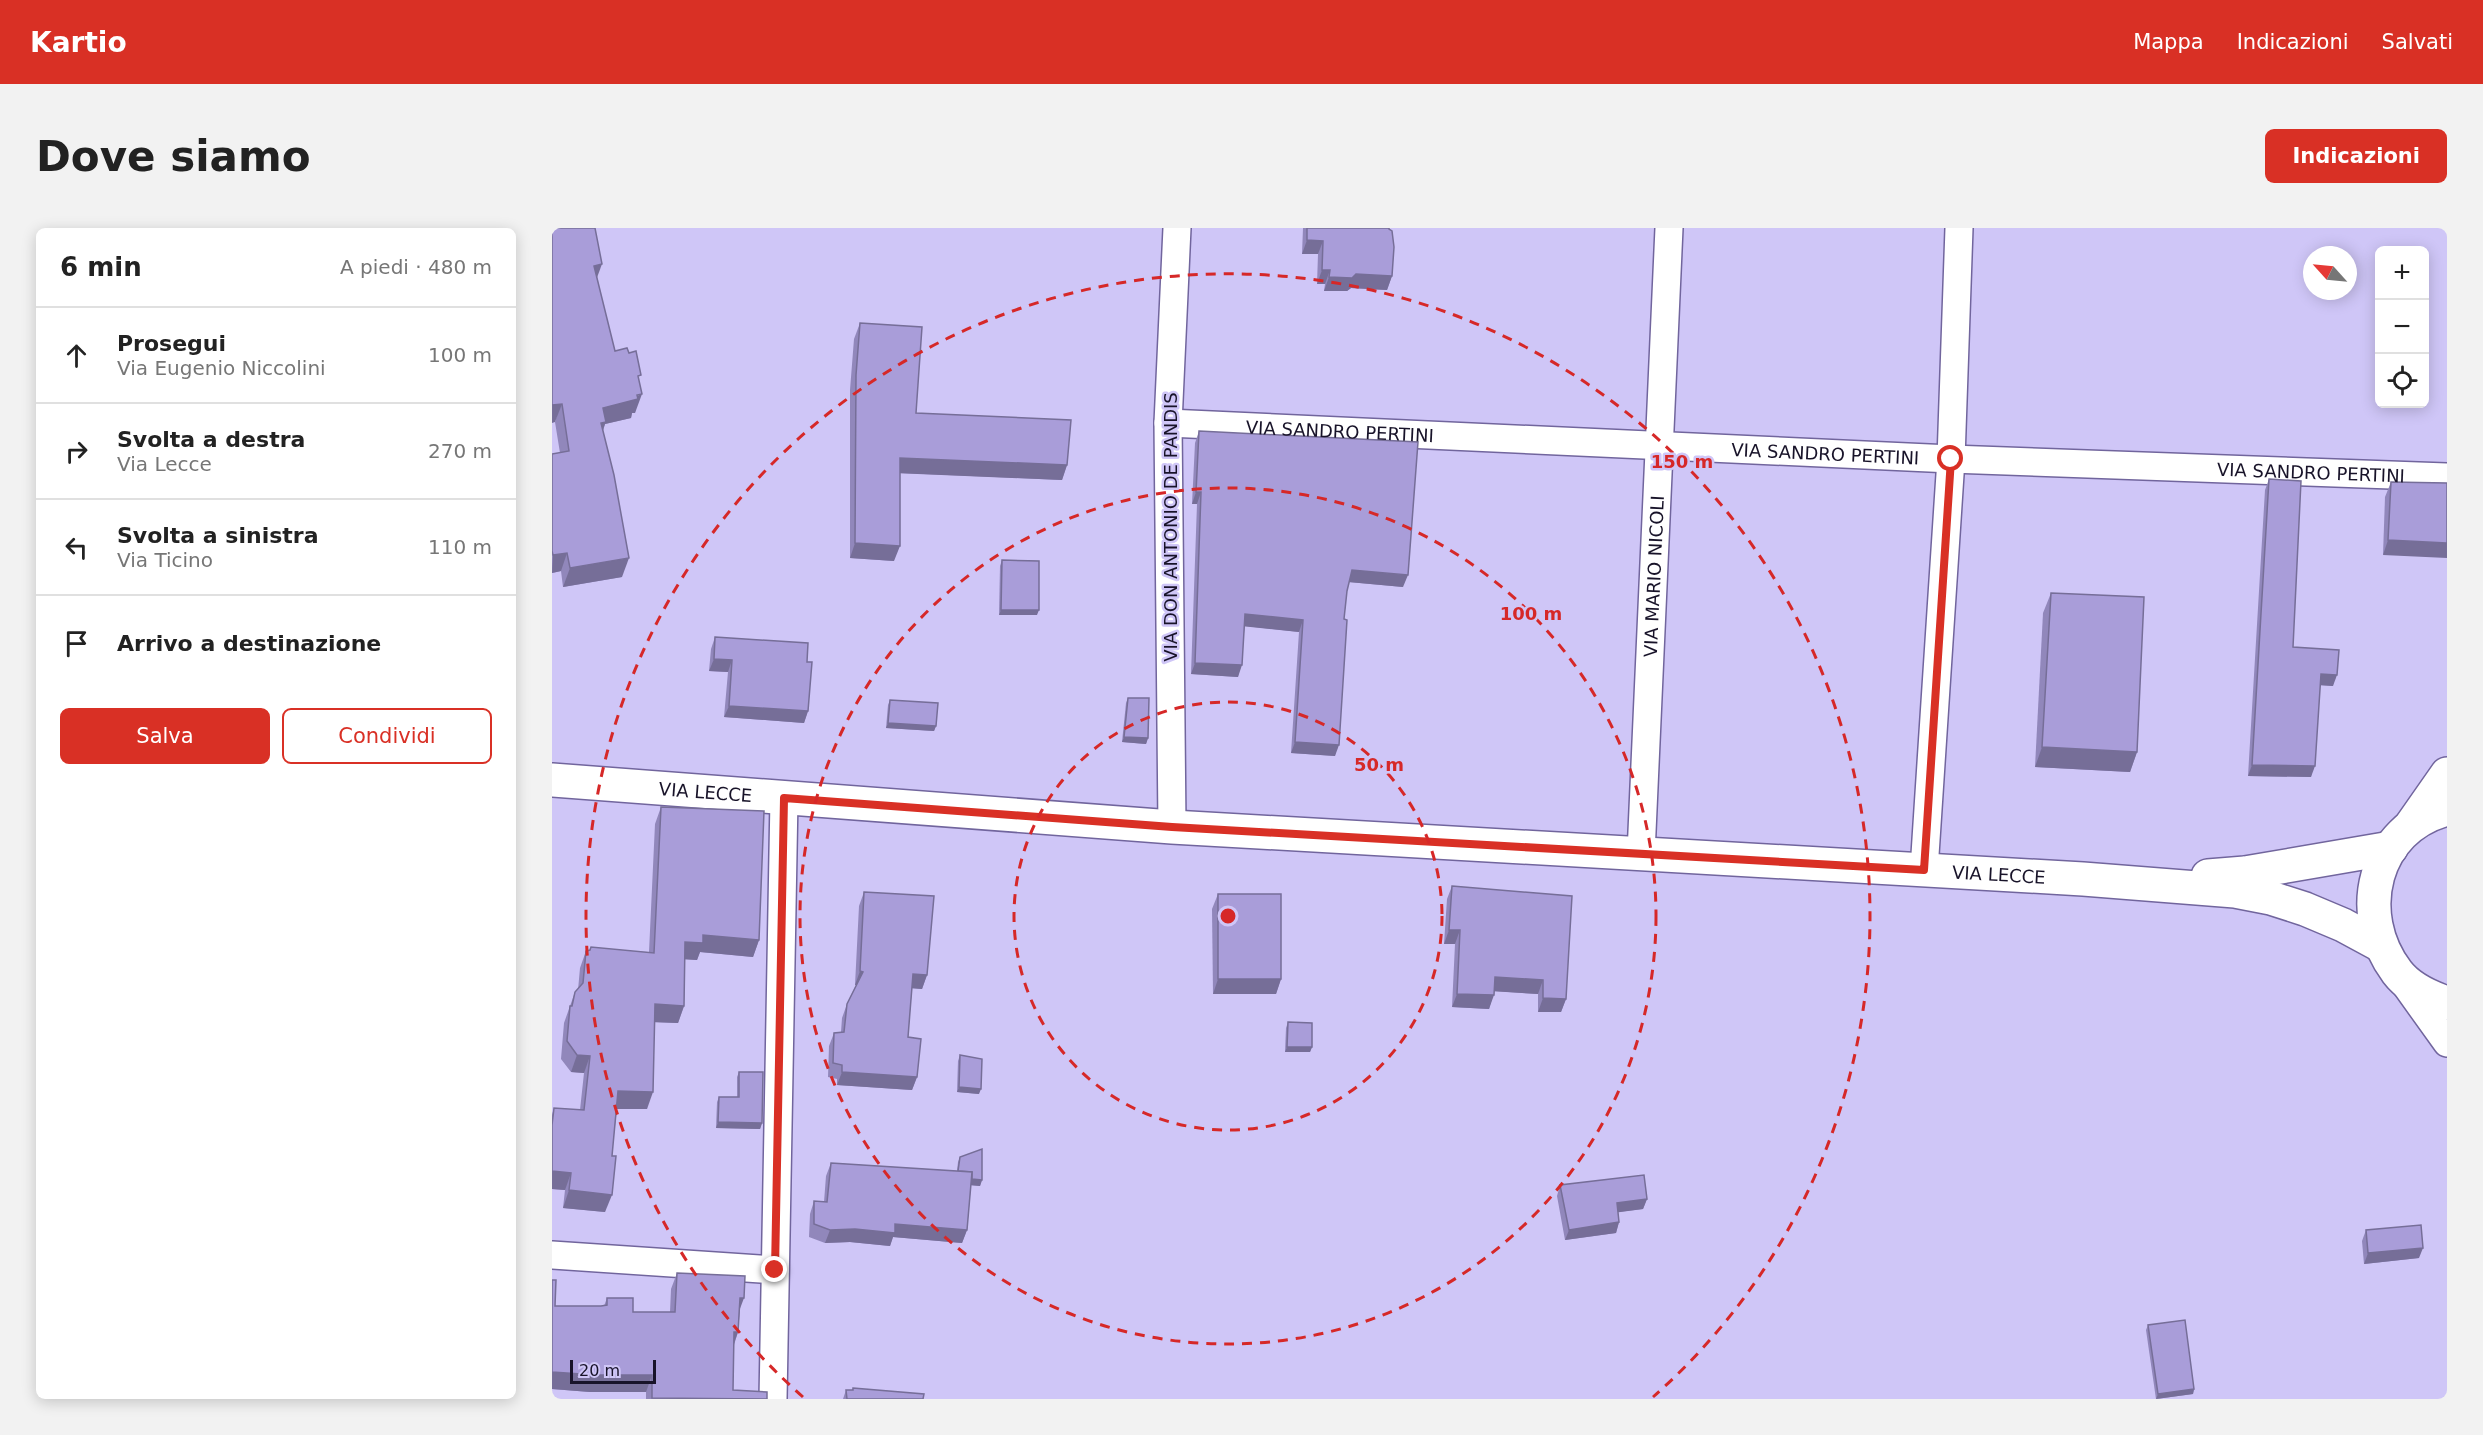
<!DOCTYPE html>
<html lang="it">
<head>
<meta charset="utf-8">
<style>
	body { margin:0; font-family:"DejaVu Sans",sans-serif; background:#f2f2f2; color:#222 }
	.controls { position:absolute; right:18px; top:18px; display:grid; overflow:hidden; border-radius:9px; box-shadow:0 3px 15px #0003 }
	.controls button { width:54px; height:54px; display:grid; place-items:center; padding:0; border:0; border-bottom:2px solid #e0e0e0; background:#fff; color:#222; font:30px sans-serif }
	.compass { position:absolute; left:1751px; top:18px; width:54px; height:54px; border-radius:50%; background:#fff; box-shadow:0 3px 15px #0003; rotate:297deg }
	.scale { position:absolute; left:18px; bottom:15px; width:86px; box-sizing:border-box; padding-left:6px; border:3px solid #181329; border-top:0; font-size:16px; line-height:21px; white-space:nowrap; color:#181329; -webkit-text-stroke:4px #cfc6f7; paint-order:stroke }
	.stop { position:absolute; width:18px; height:18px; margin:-14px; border:4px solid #d93025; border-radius:50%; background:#fff }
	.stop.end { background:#d93025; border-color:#fff; box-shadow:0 2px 6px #0008 }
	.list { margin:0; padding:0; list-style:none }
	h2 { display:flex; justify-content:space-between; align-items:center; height:78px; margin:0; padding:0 24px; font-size:26px }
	h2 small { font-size:20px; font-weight:400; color:#767676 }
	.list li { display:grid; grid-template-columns:39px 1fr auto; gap:18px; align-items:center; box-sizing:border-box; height:96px; padding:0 24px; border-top:2px solid #e0e0e0 }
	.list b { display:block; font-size:22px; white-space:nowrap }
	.list p { margin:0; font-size:20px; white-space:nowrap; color:#767676 }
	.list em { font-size:20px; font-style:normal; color:#767676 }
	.actions { display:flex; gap:12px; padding:18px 24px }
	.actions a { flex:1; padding:14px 0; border:2px solid #d93025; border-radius:9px; text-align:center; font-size:21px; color:#d93025 }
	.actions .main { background:#d93025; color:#fff }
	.icon { flex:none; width:33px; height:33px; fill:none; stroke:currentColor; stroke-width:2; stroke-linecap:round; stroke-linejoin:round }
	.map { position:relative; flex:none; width:1895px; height:1171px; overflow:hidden; border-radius:9px }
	header { display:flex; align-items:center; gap:36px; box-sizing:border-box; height:84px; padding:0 30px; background:#d93025; color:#fff }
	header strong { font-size:28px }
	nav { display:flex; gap:33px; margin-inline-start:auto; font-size:21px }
	.intro { display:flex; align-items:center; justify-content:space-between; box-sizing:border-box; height:144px; padding:0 36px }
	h1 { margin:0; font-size:42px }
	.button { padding:15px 27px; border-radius:9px; background:#d93025; color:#fff; font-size:21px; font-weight:700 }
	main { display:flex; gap:36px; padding:0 36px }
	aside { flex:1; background:#fff; border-radius:9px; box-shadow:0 3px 15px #0003 }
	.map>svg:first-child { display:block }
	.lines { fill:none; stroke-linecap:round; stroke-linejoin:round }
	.street-casing { stroke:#71659d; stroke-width:30 }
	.secondary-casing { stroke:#71659d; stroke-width:36 }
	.street { stroke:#fff; stroke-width:27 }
	.secondary { stroke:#fff; stroke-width:33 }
	.wall { fill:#9187bb }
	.shaded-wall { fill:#766e98 }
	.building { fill:#a99dd9; stroke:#766e98; stroke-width:1.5 }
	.route { stroke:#d93025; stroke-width:8 }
	.ring { fill:none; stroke:#d62828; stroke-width:3; stroke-dasharray:10 8 }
	.labels { text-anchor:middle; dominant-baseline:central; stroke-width:5; stroke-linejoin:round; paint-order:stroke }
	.street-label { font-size:18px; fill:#181329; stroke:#cfc6f7 }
	.centre { fill:#d62828; stroke:#cfc6f7; stroke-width:3 }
	.ring-label { font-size:18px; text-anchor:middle; font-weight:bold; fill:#d62828; stroke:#cfc6f7; stroke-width:5; stroke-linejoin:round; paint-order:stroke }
</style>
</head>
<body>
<header>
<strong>Kartio</strong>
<nav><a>Mappa</a><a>Indicazioni</a><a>Salvati</a></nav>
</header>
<div class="intro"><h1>Dove siamo</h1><a class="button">Indicazioni</a></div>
<main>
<aside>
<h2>6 min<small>A piedi · 480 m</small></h2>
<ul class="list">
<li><svg class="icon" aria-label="ahead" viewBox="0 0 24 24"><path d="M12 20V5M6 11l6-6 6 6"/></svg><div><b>Prosegui</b><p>Via Eugenio Niccolini</p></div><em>100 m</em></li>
<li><svg class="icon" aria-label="right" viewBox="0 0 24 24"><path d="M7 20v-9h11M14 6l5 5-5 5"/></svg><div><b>Svolta a destra</b><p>Via Lecce</p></div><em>270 m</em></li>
<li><svg class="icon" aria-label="left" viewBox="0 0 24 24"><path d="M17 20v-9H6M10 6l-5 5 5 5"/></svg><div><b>Svolta a sinistra</b><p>Via Ticino</p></div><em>110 m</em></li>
<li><svg class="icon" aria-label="arrive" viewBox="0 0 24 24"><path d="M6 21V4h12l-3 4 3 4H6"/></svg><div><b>Arrivo a destinazione</b></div></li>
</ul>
<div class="actions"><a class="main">Salva</a><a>Condividi</a></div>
</aside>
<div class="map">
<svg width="1895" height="1171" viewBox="0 0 1895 1171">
	<rect width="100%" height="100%" fill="#cfc6f7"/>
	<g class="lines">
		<g class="street-casing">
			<g id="street">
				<path id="s1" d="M 616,195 L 1399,231 L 1895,249"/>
				<path d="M 620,599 L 616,195 L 625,0"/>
				<path id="s2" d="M 1089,626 L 1117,0"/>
				<path d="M 1372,642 L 1399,231 L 1407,0"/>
				<path d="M 1852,755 L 1895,815"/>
				<path d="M 0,1027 L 223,1042"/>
				<path d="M 221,1171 L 232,570"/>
			</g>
		</g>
		<g class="secondary-casing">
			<g id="secondary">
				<path id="s3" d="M 0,552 L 620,599 L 1531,651 L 1683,663 L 1719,670 L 1753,681 L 1791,697 L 1828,717"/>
				<path d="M 1895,581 C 1821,600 1801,686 1845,744 C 1857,760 1877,769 1895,775"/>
				<path d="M 1860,596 L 1895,546"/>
				<path d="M 1656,648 L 1693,645 L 1839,620"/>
			</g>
		</g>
		<use href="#street" class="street"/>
		<use href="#secondary" class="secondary"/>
	</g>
	<g class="wall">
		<path d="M 751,0 L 837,0 L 840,48 L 835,62 L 799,60 L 795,63 L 772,63 L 773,56 L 765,56 L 766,26 L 750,26 Z"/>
		<path d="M 45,50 L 63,123 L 87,153 L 83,185 L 80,185 L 79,190 L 53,196 L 51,203 L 70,349 L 11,359 L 9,343 L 0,345 L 0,226 L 8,225 L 3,194 Z"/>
		<path d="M 308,95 L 364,185 L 515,237 L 510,252 L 348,245 L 342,333 L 298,330 L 298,162 L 302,111 Z"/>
		<path d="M 647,203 L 851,359 L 797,354 L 795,363 L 792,391 L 783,528 L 739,525 L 747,404 L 693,398 L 686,449 L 639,446 L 645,276 L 640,276 L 643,215 Z"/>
		<path d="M 1717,251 L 1741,419 L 1781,458 L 1768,457 L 1759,549 L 1696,548 L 1713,262 Z"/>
		<path d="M 1839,254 L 1895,255 L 1831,327 L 1833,269 Z"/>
		<path d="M 450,332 L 485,387 L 447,387 L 448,338 Z"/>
		<path d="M 1499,365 L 1585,524 L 1578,544 L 1483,539 L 1491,385 Z"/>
		<path d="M 163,409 L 255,434 L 256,483 L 252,495 L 172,489 L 176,444 L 157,443 L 159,421 Z"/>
		<path d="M 576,470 L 596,510 L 594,516 L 570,514 L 574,475 Z"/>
		<path d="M 338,472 L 384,498 L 382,503 L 334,500 L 336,477 Z"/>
		<path d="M 109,579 L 207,712 L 201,729 L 148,724 L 145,732 L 133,731 L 132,778 L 126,795 L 103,794 L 95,881 L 65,881 L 53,984 L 11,980 L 13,962 L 0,961 L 0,887 L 2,880 L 28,882 L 32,845 L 19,844 L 9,831 L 12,795 L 23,764 L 26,762 L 28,740 L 34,723 L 97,724 L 103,596 Z"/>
		<path d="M 900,658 L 1014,771 L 1009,784 L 986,784 L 986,766 L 942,763 L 937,781 L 900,779 L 903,716 L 892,716 L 895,671 Z"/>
		<path d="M 312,664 L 375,747 L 370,761 L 360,760 L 356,809 L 365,849 L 360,862 L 285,857 L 285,851 L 276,849 L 277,818 L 282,805 L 289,804 L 290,790 L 295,776 L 304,757 L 303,757 L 307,678 Z"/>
		<path d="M 666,666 L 729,751 L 724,766 L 661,766 L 660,681 Z"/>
		<path d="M 736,794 L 760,819 L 758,824 L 733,824 L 734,800 Z"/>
		<path d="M 408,827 L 427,866 L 405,864 L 406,833 Z"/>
		<path d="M 187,844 L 210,895 L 208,901 L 164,900 L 165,874 L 167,869 L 185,869 L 185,849 Z"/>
		<path d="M 408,929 L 430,952 L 428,958 L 419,957 L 415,1002 L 410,1015 L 341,1009 L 338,1018 L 298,1014 L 273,1015 L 257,1009 L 258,986 L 262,973 L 272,974 L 274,948 L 279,935 L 405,943 L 406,934 Z"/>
		<path d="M 1008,957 L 1095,971 L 1091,981 L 1066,984 L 1067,994 L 1064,1005 L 1013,1012 L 1005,968 Z"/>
		<path d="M 1814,1002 L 1867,1030 L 1812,1036 L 1810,1013 Z"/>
		<path d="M 125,1045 L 188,1081 L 186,1104 L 182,1117 L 181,1162 L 215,1171 L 94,1171 L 94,1164 L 38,1164 L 0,1161 L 0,1052 L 3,1078 L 52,1078 L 55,1070 L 81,1084 L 118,1084 L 119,1061 Z"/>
		<path d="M 1596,1097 L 1642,1161 L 1641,1166 L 1604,1171 L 1594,1102 Z"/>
		<path d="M 301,1160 L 371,1171 L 291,1171 L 294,1162 L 300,1162 Z"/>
	</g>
	<g class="shaded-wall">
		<path d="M 755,12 L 771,13 L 766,26 L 750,26 Z"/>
		<path d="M 50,36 L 43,55 L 42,38 Z"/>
		<path d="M 770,42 L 778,42 L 773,56 L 765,56 Z"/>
		<path d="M 804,46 L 840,48 L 835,62 L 799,60 L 795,63 L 772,63 L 777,49 Z"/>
		<path d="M 90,166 L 83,185 L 80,185 L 79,190 L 53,196 L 47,213 L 51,180 Z"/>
		<path d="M 10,176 L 3,194 L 0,195 L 0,177 Z"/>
		<path d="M 348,230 L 515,237 L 510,252 L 342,245 Z"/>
		<path d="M 644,264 L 649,264 L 645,276 L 640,276 Z"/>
		<path d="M 1836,312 L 1895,315 L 1895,330 L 1831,327 Z"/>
		<path d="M 303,315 L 348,318 L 342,333 L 298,330 Z"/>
		<path d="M 15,325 L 9,343 L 0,345 L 1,327 Z"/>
		<path d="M 77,330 L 70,349 L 11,359 L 18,340 Z"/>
		<path d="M 800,342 L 856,347 L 851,359 L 796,354 Z"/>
		<path d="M 449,382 L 487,382 L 485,387 L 447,387 Z"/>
		<path d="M 693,386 L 751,392 L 747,404 L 689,398 Z"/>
		<path d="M 162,431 L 180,432 L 176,444 L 157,443 Z"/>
		<path d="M 643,435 L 690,437 L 686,449 L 639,446 Z"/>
		<path d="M 1769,446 L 1785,447 L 1781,458 L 1765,457 Z"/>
		<path d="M 177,478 L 256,483 L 252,495 L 172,489 Z"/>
		<path d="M 336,495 L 384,498 L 382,503 L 334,500 Z"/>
		<path d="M 572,509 L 596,510 L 594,516 L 570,514 Z"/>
		<path d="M 743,514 L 787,517 L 783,528 L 739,525 Z"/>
		<path d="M 1490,519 L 1585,524 L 1578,544 L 1483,539 Z"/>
		<path d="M 1700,537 L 1763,538 L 1759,549 L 1696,548 Z"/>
		<path d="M 897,702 L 908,702 L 903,716 L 892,716 Z"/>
		<path d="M 151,707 L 207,712 L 201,729 L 148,724 L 145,732 L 127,731 L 133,714 Z"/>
		<path d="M 308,743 L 311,744 L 306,757 L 303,757 Z"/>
		<path d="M 361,746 L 375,747 L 370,761 L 356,760 Z"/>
		<path d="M 943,749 L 991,752 L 986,766 L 938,763 Z"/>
		<path d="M 666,751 L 729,751 L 724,766 L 661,766 Z"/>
		<path d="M 905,766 L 942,767 L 937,781 L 900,779 Z"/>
		<path d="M 991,770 L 1014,771 L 1009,784 L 986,784 Z"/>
		<path d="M 103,776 L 132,778 L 126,795 L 97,794 Z"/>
		<path d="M 735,819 L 760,819 L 758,824 L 733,824 Z"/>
		<path d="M 25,827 L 38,828 L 32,845 L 19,844 Z"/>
		<path d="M 290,844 L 365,849 L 360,862 L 285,857 Z"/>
		<path d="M 407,859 L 429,861 L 427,866 L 405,864 Z"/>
		<path d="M 66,863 L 101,864 L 95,881 L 60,881 Z"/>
		<path d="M 166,894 L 210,895 L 208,901 L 164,900 Z"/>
		<path d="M 0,943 L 19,945 L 13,962 L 0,961 Z"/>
		<path d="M 406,950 L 430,952 L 428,958 L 404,956 Z"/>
		<path d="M 17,962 L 60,967 L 53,984 L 11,980 Z"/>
		<path d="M 1095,971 L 1091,981 L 1061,985 L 1065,975 Z"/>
		<path d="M 1067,994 L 1064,1005 L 1013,1012 L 1017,1002 Z"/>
		<path d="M 343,996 L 415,1002 L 410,1015 L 341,1009 L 338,1018 L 298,1014 L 273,1015 L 278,1002 Z"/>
		<path d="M 1871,1020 L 1867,1030 L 1812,1036 L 1816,1025 Z"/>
		<path d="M 188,1070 L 192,1070 L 186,1086 Z"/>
		<path d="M 182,1104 L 186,1104 L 180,1121 Z"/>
		<path d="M 0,1144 L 100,1147 L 94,1164 L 38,1164 L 0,1161 Z"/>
		<path d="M 1642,1161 L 1641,1166 L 1604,1171 L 1606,1166 Z"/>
	</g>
	<g class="building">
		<path d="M 0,0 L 43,0 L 50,36 L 42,38 L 63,123 L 75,120 L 77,125 L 84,123 L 89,147 L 86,148 L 90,166 L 85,167 L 86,171 L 51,180 L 54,194 L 49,195 L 62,247 L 77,330 L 18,340 L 15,325 L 1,327 L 0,323 L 0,226 L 17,223 L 10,176 L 0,177 Z"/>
		<path d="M 755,0 L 837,0 L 837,1 L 840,3 L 842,19 L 840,48 L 804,46 L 800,50 L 777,49 L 778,42 L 770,42 L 771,13 L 755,12 Z"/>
		<path d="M 308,95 L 370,99 L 364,185 L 519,192 L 515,237 L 348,230 L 348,318 L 303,315 L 304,147 Z"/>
		<path d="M 647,203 L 866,214 L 856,347 L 800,342 L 795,363 L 792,391 L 795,392 L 787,517 L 743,514 L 751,392 L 693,386 L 690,437 L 643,435 L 649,264 L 644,264 Z"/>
		<path d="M 1717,251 L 1749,253 L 1741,419 L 1787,422 L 1785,447 L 1769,446 L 1763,538 L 1700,537 Z"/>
		<path d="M 1839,254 L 1895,255 L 1895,315 L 1836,312 Z"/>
		<path d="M 450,332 L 487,333 L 487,382 L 449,382 Z"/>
		<path d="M 1499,365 L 1592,369 L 1585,524 L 1490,519 Z"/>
		<path d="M 163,409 L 256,415 L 255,434 L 260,434 L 256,483 L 177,478 L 180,432 L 162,431 Z"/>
		<path d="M 576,470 L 597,470 L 596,510 L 572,509 Z"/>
		<path d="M 338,472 L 386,475 L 384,498 L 336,495 Z"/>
		<path d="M 109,579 L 212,583 L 207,712 L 151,707 L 151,715 L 133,714 L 132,778 L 103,776 L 101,864 L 66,863 L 60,928 L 64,928 L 60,967 L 17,962 L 19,945 L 0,943 L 0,897 L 2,880 L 32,882 L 38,828 L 25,827 L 15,813 L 18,778 L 20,778 L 23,764 L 31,755 L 34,723 L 38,722 L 39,719 L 102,725 Z"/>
		<path d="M 900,658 L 1020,668 L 1014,771 L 991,770 L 991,752 L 943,749 L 942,767 L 905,766 L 908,702 L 897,702 Z"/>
		<path d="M 312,664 L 382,668 L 375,747 L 361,746 L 356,809 L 369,811 L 365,849 L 290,844 L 290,837 L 281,835 L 282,805 L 292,804 L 295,776 L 311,744 L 308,743 Z"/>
		<rect x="666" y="666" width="63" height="85"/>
		<path d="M 736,794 L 760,795 L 760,819 L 735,819 Z"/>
		<path d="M 408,827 L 430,831 L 429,861 L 407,859 Z"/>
		<path d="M 187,844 L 211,844 L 210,895 L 166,894 L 167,869 L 187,869 Z"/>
		<path d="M 430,921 L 430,952 L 420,951 L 420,944 L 406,943 L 408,929 Z"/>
		<path d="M 279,935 L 420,944 L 415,1002 L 343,996 L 343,1005 L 303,1001 L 278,1002 L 262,996 L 262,973 L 275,974 Z"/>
		<path d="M 1092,947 L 1095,971 L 1065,975 L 1067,994 L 1017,1002 L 1008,957 Z"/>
		<path d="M 1869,997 L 1871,1020 L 1816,1025 L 1814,1002 Z"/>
		<path d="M 125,1045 L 193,1048 L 192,1070 L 188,1070 L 186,1104 L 182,1104 L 181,1162 L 215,1164 L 215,1171 L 100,1170 L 100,1147 L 44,1147 L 0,1144 L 0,1052 L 4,1052 L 3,1078 L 49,1078 L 55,1077 L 55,1070 L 81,1070 L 81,1084 L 123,1084 Z"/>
		<path d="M 1633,1092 L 1642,1161 L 1606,1166 L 1596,1097 Z"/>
		<path d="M 301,1160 L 372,1166 L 371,1171 L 295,1171 L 294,1162 L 301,1162 Z"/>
	</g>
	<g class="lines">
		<path class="route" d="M 223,1042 L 232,570 L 620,599 L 1372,642 L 1399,231"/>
	</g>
	<g class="ring">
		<circle cx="676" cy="688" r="214"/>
		<circle cx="676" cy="688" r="428"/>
		<path d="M251 1169A642 642 0 1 1 1101 1169"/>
	</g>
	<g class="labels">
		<g class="street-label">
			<text stroke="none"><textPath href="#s1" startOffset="172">VIA SANDRO PERTINI</textPath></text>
			<text stroke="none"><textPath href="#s1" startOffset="658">VIA SANDRO PERTINI</textPath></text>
			<text stroke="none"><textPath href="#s1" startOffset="1144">VIA SANDRO PERTINI</textPath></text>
			<text transform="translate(618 299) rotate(-90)">VIA DON ANTONIO DE PANDIS</text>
			<text stroke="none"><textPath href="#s2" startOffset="278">VIA MARIO NICOLI</textPath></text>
			<text stroke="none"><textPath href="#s3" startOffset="154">VIA LECCE</textPath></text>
			<text stroke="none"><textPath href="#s3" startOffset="1450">VIA LECCE</textPath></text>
		</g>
	</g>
	<circle cx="676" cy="688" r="9" class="centre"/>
	<g class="ring-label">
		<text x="1130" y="240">150 m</text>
		<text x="979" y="392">100 m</text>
		<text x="827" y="543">50 m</text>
	</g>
</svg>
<div class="controls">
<button>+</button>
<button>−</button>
<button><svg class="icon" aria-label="locate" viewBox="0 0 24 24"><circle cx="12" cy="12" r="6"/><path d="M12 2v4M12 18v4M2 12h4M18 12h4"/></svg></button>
</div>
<svg class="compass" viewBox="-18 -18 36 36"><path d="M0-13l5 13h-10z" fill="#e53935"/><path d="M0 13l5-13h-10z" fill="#767676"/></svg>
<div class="scale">20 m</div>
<div class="stop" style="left:1399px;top:231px"></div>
<div class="stop end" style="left:223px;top:1042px"></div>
</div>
</main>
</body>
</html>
